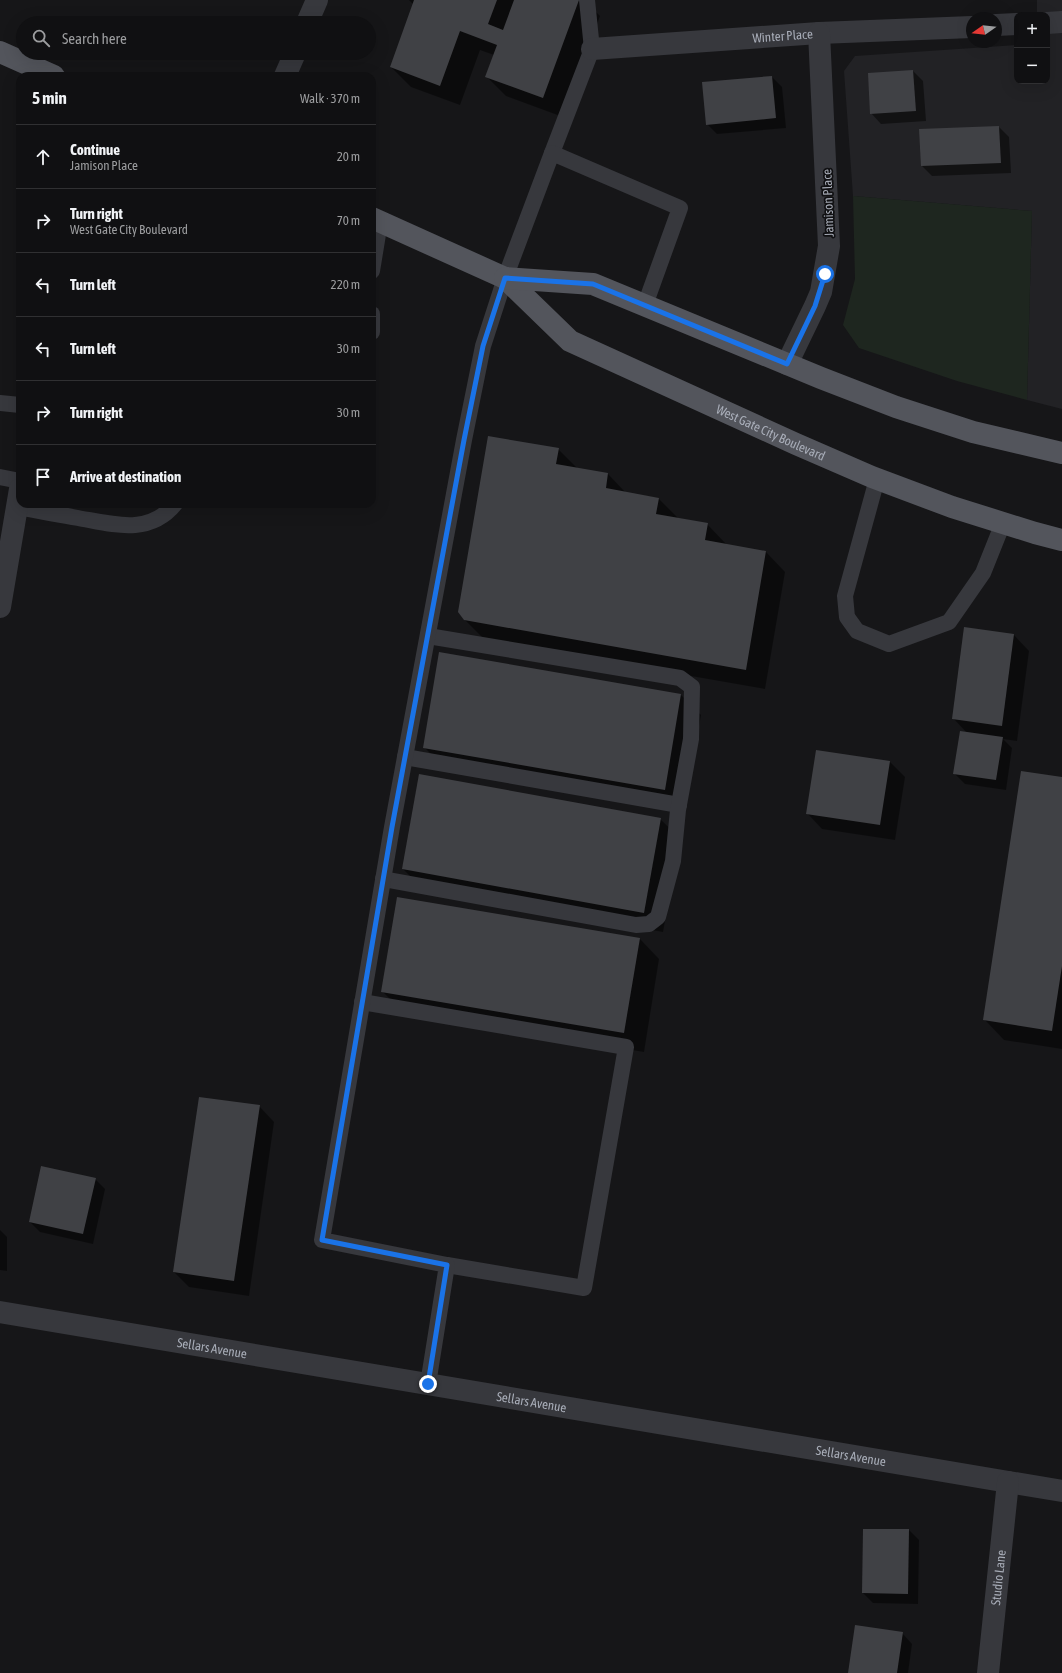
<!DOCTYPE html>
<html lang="en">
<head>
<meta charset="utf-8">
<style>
	body { margin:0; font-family:"Asap Condensed",sans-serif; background:#19191b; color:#f1f3f6 }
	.controls { position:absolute; right:12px; top:12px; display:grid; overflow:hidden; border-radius:8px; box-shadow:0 4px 16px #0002 }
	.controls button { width:36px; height:36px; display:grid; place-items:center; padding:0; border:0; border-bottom:1px solid #303032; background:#101012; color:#f1f3f6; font:20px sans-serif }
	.compass { position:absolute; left:966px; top:12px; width:36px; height:36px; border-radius:50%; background:#101012; box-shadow:0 4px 16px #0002; rotate:256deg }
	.stop { position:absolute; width:12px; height:12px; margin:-9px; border:3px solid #1a73e8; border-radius:50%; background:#fff }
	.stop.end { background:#1a73e8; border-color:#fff; box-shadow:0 1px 4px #0008 }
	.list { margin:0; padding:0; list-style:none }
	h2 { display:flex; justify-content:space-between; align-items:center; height:52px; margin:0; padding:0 16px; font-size:17px }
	h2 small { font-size:13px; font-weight:400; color:#9c9d9f }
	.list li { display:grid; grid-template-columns:26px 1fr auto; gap:12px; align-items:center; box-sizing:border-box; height:64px; padding:0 16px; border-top:1px solid #303032 }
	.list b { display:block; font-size:15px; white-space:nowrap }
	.list p { margin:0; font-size:13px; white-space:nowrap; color:#9c9d9f }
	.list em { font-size:13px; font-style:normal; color:#9c9d9f }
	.icon { flex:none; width:22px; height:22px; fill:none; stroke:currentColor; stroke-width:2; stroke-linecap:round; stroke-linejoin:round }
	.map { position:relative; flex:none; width:1062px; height:1673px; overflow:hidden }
	.search { position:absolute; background:#101012; box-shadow:0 4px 16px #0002; left:16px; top:16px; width:360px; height:44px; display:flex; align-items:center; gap:10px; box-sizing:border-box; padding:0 14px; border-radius:22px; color:#9c9d9f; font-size:15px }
	.panel { position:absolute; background:#101012; box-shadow:0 4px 16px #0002; left:16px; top:72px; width:360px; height:436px; border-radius:12px }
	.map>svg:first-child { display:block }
	.built { fill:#222225 }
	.green { fill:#1e261f }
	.shadow { fill:#0007 }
	.building { fill:#404145 }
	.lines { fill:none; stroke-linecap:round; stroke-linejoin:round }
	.service { stroke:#37383d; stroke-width:16 }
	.minor { stroke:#37383d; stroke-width:22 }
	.primary { stroke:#53555c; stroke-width:22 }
	.route { stroke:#1a73e8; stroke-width:5 }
	.labels { text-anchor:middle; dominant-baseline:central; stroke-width:3.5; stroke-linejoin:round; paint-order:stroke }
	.street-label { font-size:13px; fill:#a8adb8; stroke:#111113 }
</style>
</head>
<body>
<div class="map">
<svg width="1062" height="1673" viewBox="0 0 1062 1673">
	<rect width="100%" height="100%" fill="#161618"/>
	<path class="built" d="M 1037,0 L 1062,0 L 1062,409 L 1027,400 L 1032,211 L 853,196 L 844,71 L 855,56 L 1017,45 L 1017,81 L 1047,81 L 1047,15 L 1037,15 Z"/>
	<path class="green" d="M 853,196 L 1032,211 L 1027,400 L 957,381 L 859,348 L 843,325 L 855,279 Z"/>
	<g class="shadow">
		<path d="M 409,0 L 584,0 L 600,16 L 563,117 L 506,96 L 486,76 L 494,55 L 480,50 L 460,105 L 411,87 L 391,67 L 414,5 Z"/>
		<path d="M 913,71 L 923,81 L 926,121 L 881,124 L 871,113 Z"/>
		<path d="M 772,77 L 782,87 L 786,128 L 717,134 L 707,124 Z"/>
		<path d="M 999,127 L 1009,137 L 1011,173 L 932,176 L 922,166 Z"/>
		<path d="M 558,449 L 578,469 L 608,474 L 626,493 L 658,498 L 678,518 L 707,524 L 727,545 L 766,552 L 785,572 L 765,689 L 485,640 L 465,620 Z"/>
		<path d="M 1014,635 L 1029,651 L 1017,741 L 1003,739 L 1012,748 L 1006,790 L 965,784 L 954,773 L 967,733 L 953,718 Z"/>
		<path d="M 440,653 L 681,695 L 701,715 L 684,809 L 444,767 L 424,747 Z"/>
		<path d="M 890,762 L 905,777 L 895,840 L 822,829 L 807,813 Z"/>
		<path d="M 1062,778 L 1062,1049 L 1004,1040 L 985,1020 Z"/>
		<path d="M 660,819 L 680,838 L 663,932 L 422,888 L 403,869 Z"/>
		<path d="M 640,939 L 659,959 L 644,1052 L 402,1011 L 382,991 Z"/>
		<path d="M 259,1106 L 274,1122 L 249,1296 L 189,1287 L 174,1272 Z"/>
		<path d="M 95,1179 L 105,1189 L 93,1244 L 40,1232 L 30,1222 Z"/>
		<path d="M 0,1230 L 7,1237 L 7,1271 L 0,1270 Z"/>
		<path d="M 909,1530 L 919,1540 L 918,1604 L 873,1603 L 863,1593 Z"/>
		<path d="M 902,1633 L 912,1644 L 908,1673 L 849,1673 Z"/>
	</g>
	<g class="building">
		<path d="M 414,0 L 497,0 L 488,24 L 503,30 L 514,0 L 579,0 L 543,98 L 485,77 L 497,45 L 460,31 L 440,86 L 390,67 Z"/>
		<path d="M 913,70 L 916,111 L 870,114 L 868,73 Z"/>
		<path d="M 772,76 L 776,118 L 706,125 L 702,82 Z"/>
		<path d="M 999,126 L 1001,163 L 921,166 L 919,129 Z"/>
		<path d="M 488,436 L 559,448 L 556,464 L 608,473 L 606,488 L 659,498 L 656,514 L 708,523 L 705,540 L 766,551 L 746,670 L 464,620 L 458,612 Z"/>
		<path d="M 964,627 L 1014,634 L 1002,726 L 952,719 Z"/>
		<path d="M 439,652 L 681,694 L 665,790 L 423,748 Z"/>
		<path d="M 960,731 L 1003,737 L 996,780 L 953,774 Z"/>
		<path d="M 816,750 L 890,761 L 880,825 L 806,814 Z"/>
		<path d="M 1021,771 L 1062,777 L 1062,966 L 1052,1031 L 983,1020 Z"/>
		<path d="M 419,774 L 661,818 L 644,913 L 402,869 Z"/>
		<path d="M 397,897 L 640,938 L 624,1033 L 381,992 Z"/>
		<path d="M 199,1097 L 260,1105 L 234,1281 L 173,1272 Z"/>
		<path d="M 41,1166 L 96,1178 L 83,1234 L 29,1222 Z"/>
		<path d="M 863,1529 L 909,1529 L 908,1594 L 862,1593 Z"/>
		<path d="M 855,1625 L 903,1632 L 897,1673 L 848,1673 Z"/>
	</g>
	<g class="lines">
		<g class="service">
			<path d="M 552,153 L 592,49 L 587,0"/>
			<path d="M 372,271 L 380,222"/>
			<path d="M 372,314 L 372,332"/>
			<path d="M 0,403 L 20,405"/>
			<path d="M 0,477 L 20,481"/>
			<path d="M 877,479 L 845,596 L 847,617 L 857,631 L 889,644 L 949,622 L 983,573 L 1003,523"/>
			<path d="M 17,507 C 37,511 57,514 78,518 C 112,524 149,536 175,504"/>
			<path d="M 405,757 L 679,805"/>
			<path d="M 383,879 L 636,925 L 649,924 L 658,917 L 673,861 L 678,810 L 691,739 L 692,687 L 680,678 L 428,636"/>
			<path d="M 362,1002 L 626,1047 L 584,1288 L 447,1265"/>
			<path d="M 428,1384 L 447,1265 L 322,1240 L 392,827 L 464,440 L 483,346 L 505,278 L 552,153 L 680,208 L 645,305"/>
		</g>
		<g class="minor">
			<path d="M 307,23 L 317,0"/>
			<path d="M 1047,23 L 1062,22"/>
			<path d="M 996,25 L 1017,24"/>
			<path id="s1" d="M 592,49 L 819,33 L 972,27"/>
			<path d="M 285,76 L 295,53"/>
			<path d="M 787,364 L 815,306 L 821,292 L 829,246 L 819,33"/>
			<path d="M 0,607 L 20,489"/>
			<path id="s2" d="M 0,1312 L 1062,1491"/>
			<path id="s3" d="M 988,1673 L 1008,1482"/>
		</g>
		<g class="primary">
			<path d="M 0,52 L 54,76"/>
			<path id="s4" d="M 372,218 L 505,278 L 570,341 L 796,444 L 872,477 L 952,507 L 1035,533 L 1062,540"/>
			<path d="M 505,278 L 593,284 L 821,378 L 896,407 L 973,432 L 1062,453"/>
		</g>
	</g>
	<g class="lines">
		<path class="route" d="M 428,1384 L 447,1265 L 322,1240 L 392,827 L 464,440 L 483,346 L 505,278 L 593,284 L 787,364 L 815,306 L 825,274"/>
	</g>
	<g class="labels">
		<g class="street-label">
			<text stroke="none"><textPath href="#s1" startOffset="191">Winter Place</textPath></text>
			<text transform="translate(828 203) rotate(-92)">Jamison Place</text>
			<text stroke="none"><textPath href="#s4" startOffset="457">West Gate City Boulevard</textPath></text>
			<text stroke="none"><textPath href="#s2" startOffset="215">Sellars Avenue</textPath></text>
			<text stroke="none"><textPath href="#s2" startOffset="539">Sellars Avenue</textPath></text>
			<text stroke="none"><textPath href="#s2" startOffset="863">Sellars Avenue</textPath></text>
			<text stroke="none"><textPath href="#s3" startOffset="96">Studio Lane</textPath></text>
		</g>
	</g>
</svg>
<div class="controls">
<button>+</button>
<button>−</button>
</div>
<svg class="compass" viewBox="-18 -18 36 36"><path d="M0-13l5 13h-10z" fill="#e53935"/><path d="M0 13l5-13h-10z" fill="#9c9d9f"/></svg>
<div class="stop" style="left:825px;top:274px"></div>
<div class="stop end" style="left:428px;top:1384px"></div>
<div class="search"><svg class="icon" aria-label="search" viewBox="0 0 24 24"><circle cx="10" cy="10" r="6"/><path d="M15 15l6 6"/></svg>Search here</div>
<section class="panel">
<h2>5 min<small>Walk · 370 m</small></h2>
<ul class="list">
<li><svg class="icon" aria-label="ahead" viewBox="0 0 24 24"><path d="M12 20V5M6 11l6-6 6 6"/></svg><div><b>Continue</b><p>Jamison Place</p></div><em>20 m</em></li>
<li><svg class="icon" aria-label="right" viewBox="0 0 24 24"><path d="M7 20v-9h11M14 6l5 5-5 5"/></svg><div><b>Turn right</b><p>West Gate City Boulevard</p></div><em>70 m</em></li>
<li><svg class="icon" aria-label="left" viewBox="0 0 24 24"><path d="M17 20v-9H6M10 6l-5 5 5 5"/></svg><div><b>Turn left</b></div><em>220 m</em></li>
<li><svg class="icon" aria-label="left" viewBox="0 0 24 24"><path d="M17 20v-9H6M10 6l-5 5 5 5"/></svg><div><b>Turn left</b></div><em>30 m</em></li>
<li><svg class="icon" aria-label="right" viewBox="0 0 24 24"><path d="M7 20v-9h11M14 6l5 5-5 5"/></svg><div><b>Turn right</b></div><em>30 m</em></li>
<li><svg class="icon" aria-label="arrive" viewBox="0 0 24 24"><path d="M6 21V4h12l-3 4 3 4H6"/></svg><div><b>Arrive at destination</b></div></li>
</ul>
</section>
</div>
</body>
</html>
